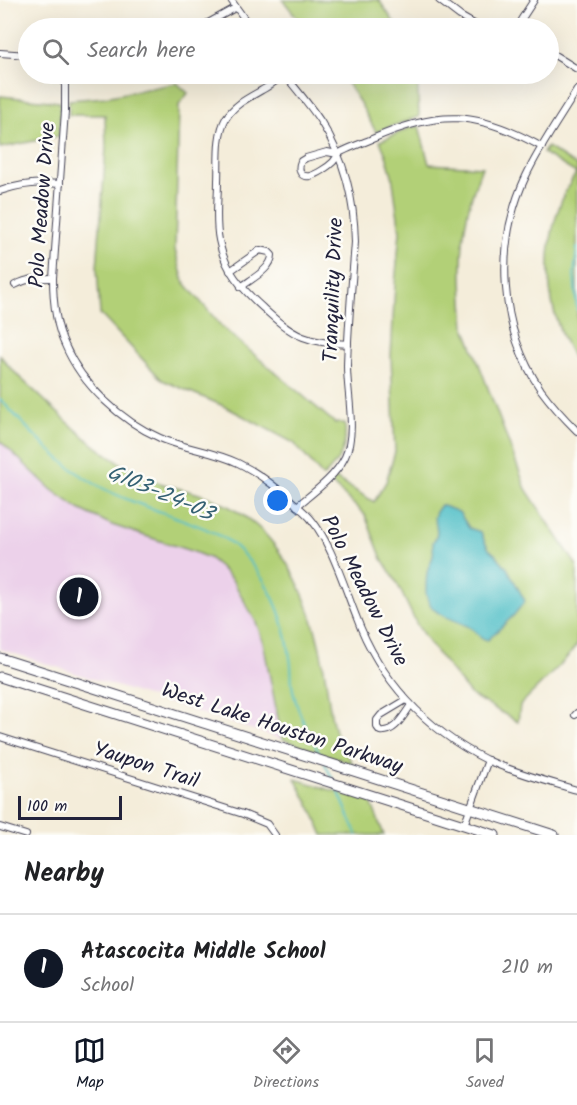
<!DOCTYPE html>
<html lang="en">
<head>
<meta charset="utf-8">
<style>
	body { margin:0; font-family:Kalam,sans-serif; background:#f6f6f6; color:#202124 }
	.scale { position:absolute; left:18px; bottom:15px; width:104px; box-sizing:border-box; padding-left:6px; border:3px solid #22223b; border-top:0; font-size:16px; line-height:21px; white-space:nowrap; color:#22223b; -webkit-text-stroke:4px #fdfcf7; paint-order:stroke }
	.you { position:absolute; left:278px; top:501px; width:21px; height:21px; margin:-15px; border:4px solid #fff; border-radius:50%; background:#1a73e8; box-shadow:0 0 0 9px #1a73e833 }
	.badge { display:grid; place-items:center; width:39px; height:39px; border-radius:50%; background:#111827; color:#fff; font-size:20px; font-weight:700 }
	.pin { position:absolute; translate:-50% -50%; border:3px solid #fff; box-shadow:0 2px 6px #0006 }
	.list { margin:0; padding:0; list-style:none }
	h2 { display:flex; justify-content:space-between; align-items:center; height:78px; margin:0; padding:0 24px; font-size:26px }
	h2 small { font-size:20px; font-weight:400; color:#757577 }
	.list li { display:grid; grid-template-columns:39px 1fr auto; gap:18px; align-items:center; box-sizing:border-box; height:108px; padding:0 24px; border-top:2px solid #e0e0e0 }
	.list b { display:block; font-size:22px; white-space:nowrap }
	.list p { margin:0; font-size:20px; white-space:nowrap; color:#757577 }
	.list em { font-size:20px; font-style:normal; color:#757577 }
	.icon { flex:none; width:33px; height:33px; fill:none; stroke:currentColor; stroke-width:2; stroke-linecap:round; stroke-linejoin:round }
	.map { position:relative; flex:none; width:577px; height:835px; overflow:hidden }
	.search { position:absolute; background:#fff; box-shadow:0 6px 24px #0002; left:18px; right:18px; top:18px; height:66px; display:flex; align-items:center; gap:15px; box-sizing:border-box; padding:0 21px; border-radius:33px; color:#757577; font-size:22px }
	.sheet { height:186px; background:#fff }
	nav { display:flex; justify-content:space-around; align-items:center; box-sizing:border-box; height:84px; border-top:2px solid #e0e0e0; background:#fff; font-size:16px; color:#757577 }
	nav a { display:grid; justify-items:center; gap:3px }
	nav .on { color:#111827 }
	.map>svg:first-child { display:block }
	.built { fill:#ecd1ea }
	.green { fill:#b2d077; stroke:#6a7959; stroke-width:1.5 }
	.water { fill:#51bfc7; stroke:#3a7081; stroke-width:1.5 }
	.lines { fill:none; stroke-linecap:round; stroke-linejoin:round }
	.stream { stroke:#51bfc7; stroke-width:2 }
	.minor-casing { stroke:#424053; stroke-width:8 }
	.primary-casing { stroke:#424053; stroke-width:11 }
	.minor { stroke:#fff; stroke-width:6 }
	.primary { stroke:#fff; stroke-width:9 }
	.labels { text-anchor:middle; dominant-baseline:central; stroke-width:5; stroke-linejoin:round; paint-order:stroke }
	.street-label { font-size:21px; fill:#22223b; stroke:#fdfcf7 }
	.water-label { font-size:22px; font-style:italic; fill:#356173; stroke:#fdfcf7 }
</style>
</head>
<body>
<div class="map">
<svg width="577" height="835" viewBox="0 0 577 835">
	<rect width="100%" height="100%" fill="#fdfcf7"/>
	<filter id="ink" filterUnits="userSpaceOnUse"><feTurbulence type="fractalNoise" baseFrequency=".0167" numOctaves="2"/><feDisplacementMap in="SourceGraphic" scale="12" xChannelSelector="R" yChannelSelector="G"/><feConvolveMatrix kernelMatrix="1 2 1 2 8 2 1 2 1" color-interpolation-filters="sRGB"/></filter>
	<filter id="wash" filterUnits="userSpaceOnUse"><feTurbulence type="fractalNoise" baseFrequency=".008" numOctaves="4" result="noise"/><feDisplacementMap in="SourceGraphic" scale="24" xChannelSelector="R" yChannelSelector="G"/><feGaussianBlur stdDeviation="1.35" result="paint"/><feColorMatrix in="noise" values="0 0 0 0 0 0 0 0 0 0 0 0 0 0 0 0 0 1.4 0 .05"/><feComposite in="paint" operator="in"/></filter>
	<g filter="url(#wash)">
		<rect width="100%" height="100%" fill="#f4edda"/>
		<path class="built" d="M 0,441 L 52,490 L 79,509 L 112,525 L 194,552 L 209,558 L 220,567 L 233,581 L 256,622 L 263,642 L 282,739 L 0,649 Z"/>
		<g class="green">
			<path d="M 283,0 L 379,0 L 398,28 L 305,28 Z"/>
			<path d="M 341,74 L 417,74 L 419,117 L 409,120 L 411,128 L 419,126 L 429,164 L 482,167 C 476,183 470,199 467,216 C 459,252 462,291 465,327 L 526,489 L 577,566 L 577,645 L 564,661 L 520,705 L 518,722 L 471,695 L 429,643 L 417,625 L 396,581 L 382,559 L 365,515 L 330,482 L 335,478 L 374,502 L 386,482 L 395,452 L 391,356 L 395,284 L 400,232 L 392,175 L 386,155 L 380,141 L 408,129 L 406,121 L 376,132 L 360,103 Z"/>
			<path d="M 177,83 L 188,93 L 179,105 L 175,250 L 184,282 L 223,328 L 335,423 L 345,423 C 347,449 341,459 323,477 L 294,443 L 226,407 L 162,380 L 100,314 L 97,268 L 106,148 L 105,115 L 69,115 L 69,100 L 105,97 Z"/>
			<path d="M 0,96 L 60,102 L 59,136 L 0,148 Z"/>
			<path d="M 547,147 L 577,166 L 577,365 C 545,313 539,250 565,193 C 568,186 572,180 576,173 L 543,153 Z"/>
			<path d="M 0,355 C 11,371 27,384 41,397 C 75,429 106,460 150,479 C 166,487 185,489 202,495 C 224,502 248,516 264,533 C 298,569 316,621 324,669 C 328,690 329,711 335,732 C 339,743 347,754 353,764 L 282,739 L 263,642 L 256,622 L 233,581 L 220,567 L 209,558 L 194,552 L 112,525 L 79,509 L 52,490 L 0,441 Z"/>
			<path d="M 295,779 L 371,802 L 384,835 L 323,835 L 312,810 Z"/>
		</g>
		<path class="water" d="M 441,505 L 459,512 L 469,528 L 481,532 L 484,540 L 489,549 L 497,556 L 507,568 L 525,601 L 514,615 L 488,640 L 481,638 C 467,616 430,623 426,593 C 426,586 426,576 428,569 C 429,565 432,561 433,556 C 434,552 433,547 433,542 C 439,536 437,525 434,518 L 436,512 Z"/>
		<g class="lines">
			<g class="stream">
				<path d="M 577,248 L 574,275 L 577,310"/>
				<path d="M 0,399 C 29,430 58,463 95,484 C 118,497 144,506 170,515 C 191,523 213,530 231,543 C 244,553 255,568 264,581 C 278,604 287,631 290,658 C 292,667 291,676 292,685 C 296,711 309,733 321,756"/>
				<path d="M 325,764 L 333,780"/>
				<path d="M 337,788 L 357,835"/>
			</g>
		</g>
	</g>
	<g filter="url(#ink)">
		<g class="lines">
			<g class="minor-casing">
				<g id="minor">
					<path d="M 231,0 L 251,28"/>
					<path d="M 439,0 L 460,16 L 481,28"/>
					<path d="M 199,28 L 235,8"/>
					<path d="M 518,28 L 521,20 L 534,0"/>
					<path d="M 548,51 L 577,69"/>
					<path d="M 0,53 L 28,55"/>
					<path d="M 65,74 L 65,111 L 53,278 C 53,301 55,324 65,345 C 82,385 121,421 160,438 C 185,449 213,451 238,463 C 263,475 283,493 303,511 C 328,532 344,586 356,616 C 379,679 426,730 487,760 C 515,773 547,781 577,790"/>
					<path d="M 284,74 C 296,89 310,105 321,122 C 345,160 354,198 355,242 C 352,283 348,325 347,366 C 347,394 357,432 345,457 C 335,477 314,492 297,506"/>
					<path d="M 285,74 C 277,80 270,86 262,90 C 248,98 235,104 226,118 C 216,136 219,160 218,181 C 218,200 215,221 219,240 C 224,269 242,289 263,308 C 275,319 288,331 303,337 C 318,343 333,343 348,344"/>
					<path d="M 577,90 C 560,118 540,146 526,176 C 494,244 499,328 541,390 C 552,405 564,418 577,431"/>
					<path d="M 338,154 L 327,152 L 306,158 L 301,161 C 298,168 299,178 310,176 C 317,174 328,167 333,162 C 334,161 338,155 338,154 C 345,149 363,143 372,139 C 439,109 478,111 542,147"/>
					<path d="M 0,191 C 20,184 39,182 60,184"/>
					<path d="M 230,271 L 260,250 L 269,252 L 272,255 C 272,269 251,279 241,287"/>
					<path d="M 15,285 C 29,278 37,278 53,278"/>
					<path d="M 406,700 L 381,715 L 377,720 L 377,727 L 380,731 C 395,733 403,716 411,705"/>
					<path d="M 575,715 L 577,713"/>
					<path d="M 0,737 L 243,814 L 267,824 L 275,835"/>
					<path d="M 464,825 L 488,760"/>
					<path d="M 0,827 L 26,835"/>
				</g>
			</g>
			<g class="primary-casing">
				<g id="primary">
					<path d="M 0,658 L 554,835"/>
					<path d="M 0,677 L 495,835"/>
				</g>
			</g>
			<use href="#minor" class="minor"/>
			<use href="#primary" class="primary"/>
		</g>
	</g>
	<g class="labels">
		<g class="street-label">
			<text transform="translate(43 205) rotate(-86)">Polo Meadow Drive</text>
			<text transform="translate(334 290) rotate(-88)">Tranquility Drive</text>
			<text transform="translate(364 591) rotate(63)">Polo Meadow Drive</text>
			<text transform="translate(282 729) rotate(18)">West Lake Houston Parkway</text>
			<text transform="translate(146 766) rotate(18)">Yaupon Trail</text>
		</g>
		<g class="water-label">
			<text transform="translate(160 494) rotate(23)">G103-24-03</text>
		</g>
	</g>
</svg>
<div class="scale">100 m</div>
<div class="you"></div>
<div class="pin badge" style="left:79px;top:597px">1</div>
<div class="search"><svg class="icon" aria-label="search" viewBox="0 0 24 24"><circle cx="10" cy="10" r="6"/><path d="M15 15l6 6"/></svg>Search here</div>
</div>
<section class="sheet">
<h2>Nearby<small></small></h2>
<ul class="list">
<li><span class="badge">1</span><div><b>Atascocita Middle School</b><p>School</p></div><em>210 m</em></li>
</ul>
</section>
<nav>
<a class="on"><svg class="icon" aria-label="map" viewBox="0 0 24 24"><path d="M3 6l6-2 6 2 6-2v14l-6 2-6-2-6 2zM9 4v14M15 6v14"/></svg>Map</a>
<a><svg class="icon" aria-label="directions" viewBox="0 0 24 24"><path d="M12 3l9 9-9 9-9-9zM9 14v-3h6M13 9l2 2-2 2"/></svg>Directions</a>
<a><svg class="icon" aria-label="saved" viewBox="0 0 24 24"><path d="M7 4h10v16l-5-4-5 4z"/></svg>Saved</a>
</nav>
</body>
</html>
